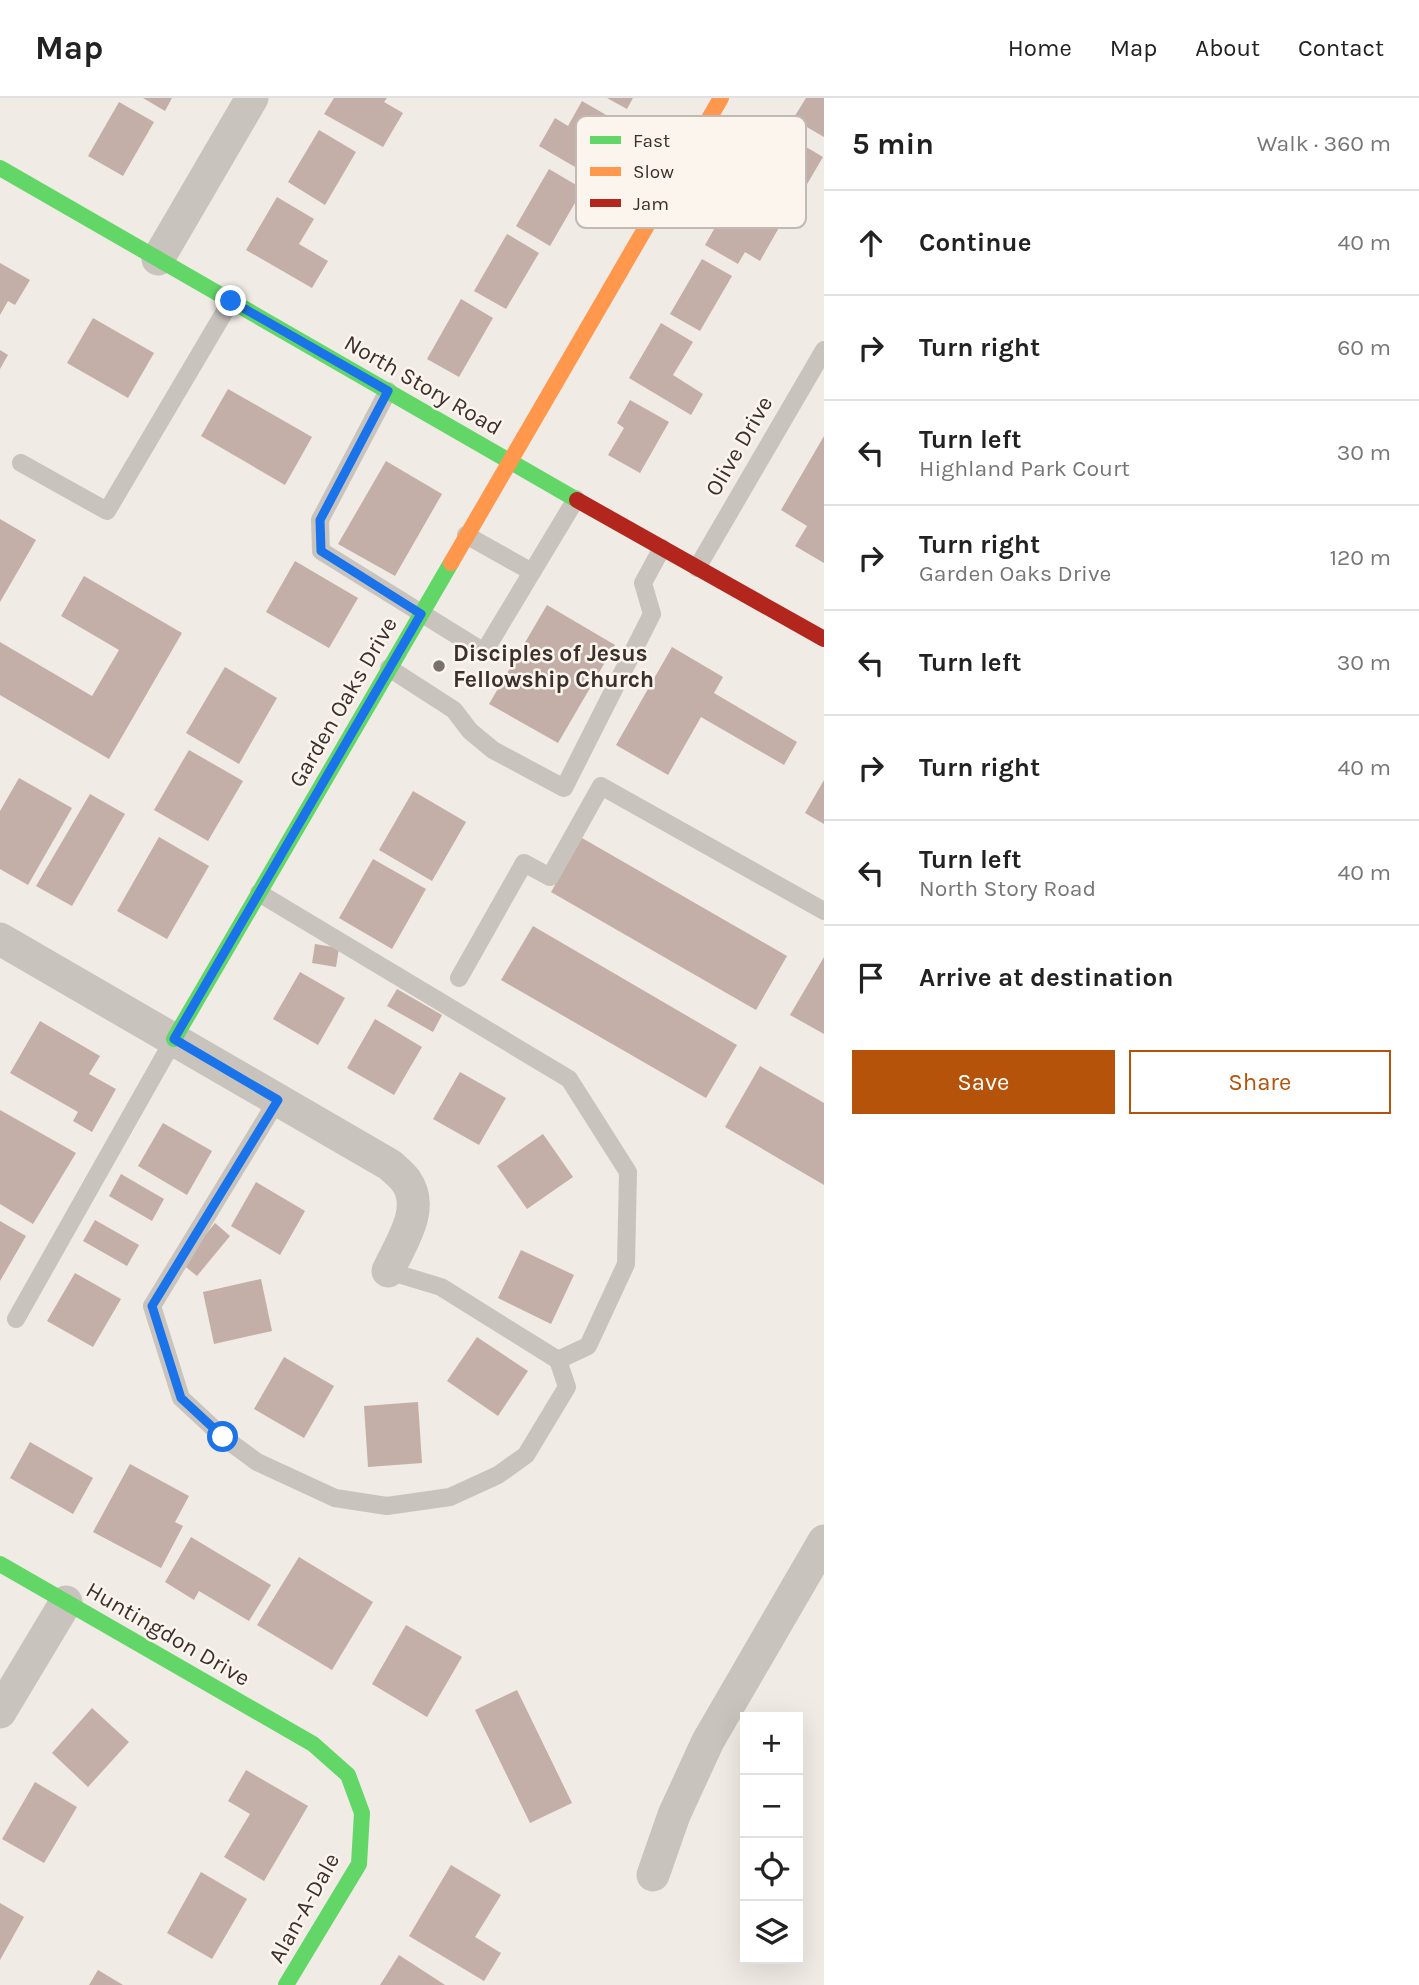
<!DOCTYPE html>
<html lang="en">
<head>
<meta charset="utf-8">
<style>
	body { margin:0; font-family:Karla,sans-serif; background:#f6f6f6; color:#222 }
	.controls { position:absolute; right:21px; bottom:21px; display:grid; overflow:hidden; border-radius:0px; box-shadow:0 7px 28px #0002 }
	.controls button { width:63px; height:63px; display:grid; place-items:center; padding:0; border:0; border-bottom:2px solid #e0e0e0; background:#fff; color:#222; font:35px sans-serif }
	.stop { position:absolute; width:21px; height:21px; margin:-16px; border:5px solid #1a73e8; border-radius:50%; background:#fff }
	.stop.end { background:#1a73e8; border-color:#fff; box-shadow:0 2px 7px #0008 }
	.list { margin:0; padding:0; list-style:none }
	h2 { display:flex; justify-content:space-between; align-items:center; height:91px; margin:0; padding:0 28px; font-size:30px }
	h2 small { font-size:23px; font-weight:400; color:#767676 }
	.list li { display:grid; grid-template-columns:46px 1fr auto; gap:21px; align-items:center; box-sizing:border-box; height:105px; padding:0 28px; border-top:2px solid #e0e0e0 }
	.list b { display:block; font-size:26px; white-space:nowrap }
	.list p { margin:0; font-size:23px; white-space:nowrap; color:#767676 }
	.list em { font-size:23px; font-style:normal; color:#767676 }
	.actions { display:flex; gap:14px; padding:21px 28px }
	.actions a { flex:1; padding:16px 0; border:2px solid #b45309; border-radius:0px; text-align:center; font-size:24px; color:#b45309 }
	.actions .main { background:#b45309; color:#fff }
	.icon { flex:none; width:38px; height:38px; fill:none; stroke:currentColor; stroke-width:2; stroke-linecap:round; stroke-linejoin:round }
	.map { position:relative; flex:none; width:824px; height:1887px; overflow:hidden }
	header { display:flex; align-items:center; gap:42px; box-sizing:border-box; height:98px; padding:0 35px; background:#fff; border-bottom:2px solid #e0e0e0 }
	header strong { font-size:33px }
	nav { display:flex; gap:38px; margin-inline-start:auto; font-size:24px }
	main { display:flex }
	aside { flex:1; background:#fff }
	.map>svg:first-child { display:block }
	.building { fill:#c3afa7 }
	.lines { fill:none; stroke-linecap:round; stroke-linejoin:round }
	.lane { stroke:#c9c3be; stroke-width:18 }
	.street { stroke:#c9c3be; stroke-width:33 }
	.fast { stroke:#63d668; stroke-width:16 }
	.slow { stroke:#ff974d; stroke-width:16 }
	.jam { stroke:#b3261e; stroke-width:16 }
	.route { stroke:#1a73e8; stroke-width:9 }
	.poi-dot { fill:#7a716c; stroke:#fbf5ee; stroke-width:2.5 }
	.labels { text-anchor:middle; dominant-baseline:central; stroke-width:5; stroke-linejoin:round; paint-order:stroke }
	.street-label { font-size:23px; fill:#3b302b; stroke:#fbf5ee }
	.poi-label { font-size:23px; font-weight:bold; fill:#3b302b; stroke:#fbf5ee; text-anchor:start }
	.key { fill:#fbf5ee; stroke:#c1bab4; stroke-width:2 }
	.key-label { font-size:19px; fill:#3b302b }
</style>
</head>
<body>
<header>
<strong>Map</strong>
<nav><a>Home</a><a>Map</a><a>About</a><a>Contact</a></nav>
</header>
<main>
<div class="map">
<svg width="824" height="1887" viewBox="0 0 824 1887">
	<rect width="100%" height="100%" fill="#f0ebe5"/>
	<g class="building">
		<path d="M 143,0 L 172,0 L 165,13 Z"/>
		<path d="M 334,0 L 387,0 L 384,4 L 403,15 L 383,49 L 324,16 Z"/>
		<path d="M 607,0 L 633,0 L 627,11 Z"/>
		<path d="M 806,0 L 824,0 L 824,39 L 793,21 Z"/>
		<path d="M 582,3 L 620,25 L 607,47 L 600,42 L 582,73 L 539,48 L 555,20 L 568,28 Z"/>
		<path d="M 119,4 L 154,24 L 123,78 L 88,58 Z"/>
		<path d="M 319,32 L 356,54 L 325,107 L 288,84 Z"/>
		<path d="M 779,33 L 823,59 L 793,110 L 749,84 Z"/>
		<path d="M 549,71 L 583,91 L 550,148 L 516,128 Z"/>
		<path d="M 737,91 L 785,119 L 760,163 L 745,154 L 738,166 L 705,147 Z"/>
		<path d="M 277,99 L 314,121 L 299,146 L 328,163 L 312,190 L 246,152 Z"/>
		<path d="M 507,136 L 539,155 L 506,211 L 474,193 Z"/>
		<path d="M 702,161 L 732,178 L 700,233 L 670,216 Z"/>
		<path d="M 0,165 L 30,182 L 15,207 L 8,203 L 0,217 Z"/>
		<path d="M 461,201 L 493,220 L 459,279 L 427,261 Z"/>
		<path d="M 93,220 L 154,255 L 128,300 L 67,265 Z"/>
		<path d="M 661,225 L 693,244 L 673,277 L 703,296 L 691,317 L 629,280 Z"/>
		<path d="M 0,252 L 8,257 L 0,271 Z"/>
		<path d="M 228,291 L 312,339 L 285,387 L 201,338 Z"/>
		<path d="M 630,302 L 669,324 L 640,375 L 608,357 L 624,330 L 617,325 Z"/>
		<path d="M 824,338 L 824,465 L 795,448 L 807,428 L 781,412 Z"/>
		<path d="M 386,363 L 442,396 L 395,478 L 338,446 Z"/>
		<path d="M 0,421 L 36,442 L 0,504 Z"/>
		<path d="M 295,463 L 358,500 L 329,550 L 266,514 Z"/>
		<path d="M 84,478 L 182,535 L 109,661 L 0,597 L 0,544 L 92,598 L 119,552 L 61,518 Z"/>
		<path d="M 547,507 L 615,547 L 558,645 L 489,606 Z"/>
		<path d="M 672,549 L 723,579 L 714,595 L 797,644 L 784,667 L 701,619 L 668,677 L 616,647 Z"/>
		<path d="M 225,569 L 277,600 L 239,666 L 186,635 Z"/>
		<path d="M 189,652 L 243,683 L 208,743 L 154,712 Z"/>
		<path d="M 19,680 L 72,710 L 28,787 L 0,771 L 0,713 Z"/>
		<path d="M 824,682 L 824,726 L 805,715 Z"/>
		<path d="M 413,693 L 466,724 L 432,783 L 379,752 Z"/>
		<path d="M 90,696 L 125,716 L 72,808 L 36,788 Z"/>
		<path d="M 159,739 L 209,768 L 167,841 L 117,813 Z"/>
		<path d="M 582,740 L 787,858 L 756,912 L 551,794 Z"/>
		<path d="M 373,761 L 426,791 L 392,851 L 339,820 Z"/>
		<path d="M 533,828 L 737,947 L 706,1000 L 501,882 Z"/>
		<path d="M 315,846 L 339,850 L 336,869 L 312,865 Z"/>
		<path d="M 824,859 L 824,936 L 790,917 Z"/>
		<path d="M 300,874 L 345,900 L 318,947 L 273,921 Z"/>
		<path d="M 397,891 L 442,917 L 433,934 L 387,908 Z"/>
		<path d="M 375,921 L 422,949 L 394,997 L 347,970 Z"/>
		<path d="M 40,923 L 100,958 L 89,976 L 116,991 L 92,1034 L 73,1023 L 78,1014 L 10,975 Z"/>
		<path d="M 760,968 L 824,1005 L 824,1087 L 725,1029 Z"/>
		<path d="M 460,974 L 506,1000 L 479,1047 L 433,1021 Z"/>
		<path d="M 0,1012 L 76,1055 L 33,1126 L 0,1106 Z"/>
		<path d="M 163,1025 L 212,1053 L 187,1097 L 138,1068 Z"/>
		<path d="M 543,1036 L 573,1079 L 527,1111 L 497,1068 Z"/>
		<path d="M 121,1076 L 164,1101 L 152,1123 L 109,1098 Z"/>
		<path d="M 256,1084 L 305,1113 L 280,1157 L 231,1128 Z"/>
		<path d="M 95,1122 L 139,1147 L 127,1168 L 83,1143 Z"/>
		<path d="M 0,1123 L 26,1138 L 0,1183 Z"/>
		<path d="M 215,1125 L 230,1138 L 197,1178 L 182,1166 Z"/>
		<path d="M 521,1152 L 574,1177 L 551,1226 L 498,1200 Z"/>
		<path d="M 75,1175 L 121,1201 L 93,1249 L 47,1223 Z"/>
		<path d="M 261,1181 L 272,1233 L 214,1246 L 203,1194 Z"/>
		<path d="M 477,1239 L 528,1273 L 498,1318 L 447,1283 Z"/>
		<path d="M 284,1259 L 334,1288 L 304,1340 L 254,1311 Z"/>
		<path d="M 418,1304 L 422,1365 L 368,1369 L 364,1308 Z"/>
		<path d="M 30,1344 L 93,1380 L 73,1416 L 10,1380 Z"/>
		<path d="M 130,1366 L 189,1398 L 175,1424 L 183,1428 L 161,1470 L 93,1434 Z"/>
		<path d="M 191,1439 L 271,1487 L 249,1523 L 199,1493 L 194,1502 L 165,1484 Z"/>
		<path d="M 299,1459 L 373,1504 L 332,1572 L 257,1527 Z"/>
		<path d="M 406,1527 L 462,1559 L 427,1619 L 372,1586 Z"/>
		<path d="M 517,1592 L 572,1705 L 530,1725 L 475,1612 Z"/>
		<path d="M 92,1610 L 129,1644 L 88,1689 L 52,1655 Z"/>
		<path d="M 246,1672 L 308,1708 L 264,1783 L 224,1759 L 250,1716 L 228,1703 Z"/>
		<path d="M 35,1684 L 77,1709 L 44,1765 L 2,1741 Z"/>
		<path d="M 451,1767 L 501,1797 L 475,1839 L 501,1855 L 484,1883 L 409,1838 Z"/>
		<path d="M 201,1774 L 247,1801 L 212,1861 L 167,1835 Z"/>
		<path d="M 0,1805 L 24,1819 L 0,1862 Z"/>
		<path d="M 399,1857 L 445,1887 L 380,1887 Z"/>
		<path d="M 98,1872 L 123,1887 L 89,1887 Z"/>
	</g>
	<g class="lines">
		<g class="lane">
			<path d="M 388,293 L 320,422 L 321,453 L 484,554 L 576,401"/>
			<path d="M 21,365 L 107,413 L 231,203"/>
			<path d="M 466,437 L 532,474"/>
			<path d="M 697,470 L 824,252"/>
			<path d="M 389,570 L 454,612 L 470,633 L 493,652 L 564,690 L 652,516 L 643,485 L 662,450"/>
			<path d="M 259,795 L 569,981 L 628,1074 L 626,1166 L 588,1248 L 558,1262"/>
			<path d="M 459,880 L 524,765 L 550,779 L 601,688 L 824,813"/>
			<path d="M 278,1001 L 152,1208 L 181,1300 L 223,1339 L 257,1364 L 335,1400 L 387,1408 L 450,1399 L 498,1377 L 526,1357 L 567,1289 L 558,1262 L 441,1189 L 388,1173"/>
			<path d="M 16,1221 L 174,941"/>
		</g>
		<g class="street">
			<path d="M 158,161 L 252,0"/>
			<path d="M 0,841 L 390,1067 C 395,1072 402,1077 406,1083 C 426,1111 400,1146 388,1173"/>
			<path d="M 0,1614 L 66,1504"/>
			<path d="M 653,1777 L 674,1717 L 708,1643 L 824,1443"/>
		</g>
		<g class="fast">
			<path d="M 0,70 L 577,402"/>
			<path d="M 174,941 L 451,465"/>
			<path d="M 0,1466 L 313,1646 L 348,1677 L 362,1715 L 359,1766 L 286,1887"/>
		</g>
		<path class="slow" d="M 451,465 L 721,0"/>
		<path class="jam" d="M 577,402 L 824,541"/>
	</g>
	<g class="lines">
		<path class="route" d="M 223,1339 L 181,1300 L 152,1208 L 278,1002 L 174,941 L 421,516 L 321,453 L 320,422 L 388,293 L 231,203"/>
	</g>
	<circle class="poi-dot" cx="439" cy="568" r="7"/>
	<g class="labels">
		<g class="street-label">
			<text transform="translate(423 287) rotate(30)">North Story Road</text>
			<text transform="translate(739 348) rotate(-60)">Olive Drive</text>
			<text transform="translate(343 604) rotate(-60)">Garden Oaks Drive</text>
			<text transform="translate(168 1536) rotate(30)">Huntingdon Drive</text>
			<text transform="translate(304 1810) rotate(-61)">Alan-A-Dale</text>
		</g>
		<g class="poi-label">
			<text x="453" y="555">Disciples of Jesus<tspan x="453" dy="26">Fellowship Church</tspan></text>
		</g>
	</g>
	<rect x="576" y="18" width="230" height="112" rx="10" class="key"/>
	<rect x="590" y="38" width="31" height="8" fill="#63d668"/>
	<rect x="590" y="69" width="31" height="9" fill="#ff974d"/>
	<rect x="590" y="101" width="31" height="8" fill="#b3261e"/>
	<g class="key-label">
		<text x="633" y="49">Fast</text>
		<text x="633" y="80">Slow</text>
		<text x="633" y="112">Jam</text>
	</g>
</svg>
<div class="controls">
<button>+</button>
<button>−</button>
<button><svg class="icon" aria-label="locate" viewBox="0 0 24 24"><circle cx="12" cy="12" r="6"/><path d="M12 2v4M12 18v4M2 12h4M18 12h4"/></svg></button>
<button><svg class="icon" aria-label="layers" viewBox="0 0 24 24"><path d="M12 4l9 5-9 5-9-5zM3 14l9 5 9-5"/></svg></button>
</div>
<div class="stop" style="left:223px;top:1339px"></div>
<div class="stop end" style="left:231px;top:203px"></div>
</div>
<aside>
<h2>5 min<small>Walk · 360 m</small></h2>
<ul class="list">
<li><svg class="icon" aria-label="ahead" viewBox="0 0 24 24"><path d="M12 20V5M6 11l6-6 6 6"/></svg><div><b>Continue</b></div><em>40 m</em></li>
<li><svg class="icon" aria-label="right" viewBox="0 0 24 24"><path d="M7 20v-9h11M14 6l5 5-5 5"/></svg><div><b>Turn right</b></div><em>60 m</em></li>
<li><svg class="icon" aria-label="left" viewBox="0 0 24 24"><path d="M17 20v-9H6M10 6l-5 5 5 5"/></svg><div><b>Turn left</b><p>Highland Park Court</p></div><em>30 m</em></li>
<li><svg class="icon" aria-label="right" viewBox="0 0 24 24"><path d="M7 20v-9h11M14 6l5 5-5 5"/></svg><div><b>Turn right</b><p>Garden Oaks Drive</p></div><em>120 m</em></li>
<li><svg class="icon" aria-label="left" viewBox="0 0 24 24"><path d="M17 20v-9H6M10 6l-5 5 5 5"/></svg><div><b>Turn left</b></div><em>30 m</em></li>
<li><svg class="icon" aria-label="right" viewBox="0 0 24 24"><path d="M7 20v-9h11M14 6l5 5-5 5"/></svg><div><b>Turn right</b></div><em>40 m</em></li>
<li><svg class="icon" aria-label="left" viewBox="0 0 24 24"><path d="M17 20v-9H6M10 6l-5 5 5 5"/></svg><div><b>Turn left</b><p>North Story Road</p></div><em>40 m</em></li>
<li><svg class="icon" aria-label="arrive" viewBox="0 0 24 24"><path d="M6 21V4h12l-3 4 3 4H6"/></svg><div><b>Arrive at destination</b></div></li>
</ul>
<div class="actions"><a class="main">Save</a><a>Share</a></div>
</aside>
</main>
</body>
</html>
